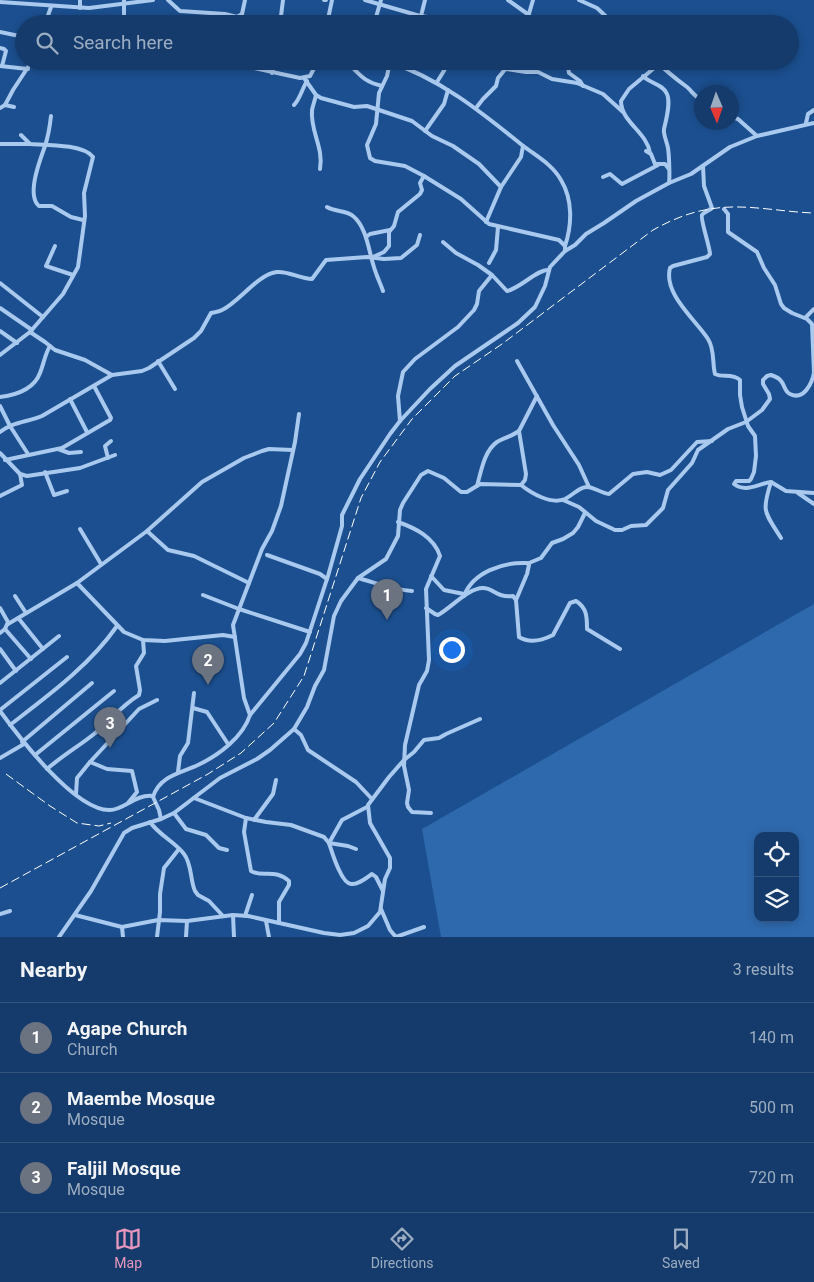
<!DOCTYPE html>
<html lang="en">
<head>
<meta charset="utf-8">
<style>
	body { margin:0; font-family:Roboto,sans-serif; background:#214673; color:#f1f3f6 }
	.controls { position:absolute; right:15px; bottom:15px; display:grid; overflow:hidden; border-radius:10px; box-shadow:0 2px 8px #0003 }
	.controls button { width:45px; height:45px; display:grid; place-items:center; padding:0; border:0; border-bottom:1px solid #33557e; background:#143b6b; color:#f1f3f6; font:25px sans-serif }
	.compass { position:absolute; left:694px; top:85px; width:45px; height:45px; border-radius:50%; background:#143b6b; box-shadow:0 2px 8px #0003; rotate:178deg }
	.you { position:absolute; left:451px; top:649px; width:18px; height:18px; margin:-12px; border:4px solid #fff; border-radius:50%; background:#1a73e8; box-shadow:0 0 0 8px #1a73e833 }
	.badge { display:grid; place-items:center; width:32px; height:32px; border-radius:50%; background:#e797bd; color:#fff; font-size:16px; font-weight:700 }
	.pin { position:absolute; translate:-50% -41px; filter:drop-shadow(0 1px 2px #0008) }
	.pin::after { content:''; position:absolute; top:26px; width:18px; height:15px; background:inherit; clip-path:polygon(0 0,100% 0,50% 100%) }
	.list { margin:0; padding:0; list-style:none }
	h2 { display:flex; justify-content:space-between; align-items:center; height:65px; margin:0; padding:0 20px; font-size:21px }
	h2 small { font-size:16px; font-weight:400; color:#9dadc1 }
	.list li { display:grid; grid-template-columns:32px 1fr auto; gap:15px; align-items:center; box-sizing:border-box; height:70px; padding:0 20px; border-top:1px solid #33557e }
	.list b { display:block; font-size:19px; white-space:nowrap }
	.list p { margin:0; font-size:16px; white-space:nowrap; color:#9dadc1 }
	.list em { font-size:16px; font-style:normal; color:#9dadc1 }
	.icon { flex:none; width:28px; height:28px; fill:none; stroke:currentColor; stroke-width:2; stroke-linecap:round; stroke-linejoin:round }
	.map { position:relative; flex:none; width:814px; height:937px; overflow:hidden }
	.search { position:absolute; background:#143b6b; box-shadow:0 2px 8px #0003; left:15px; right:15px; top:15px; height:55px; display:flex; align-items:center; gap:12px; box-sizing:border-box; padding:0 18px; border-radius:28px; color:#9dadc1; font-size:19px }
	.sheet { height:275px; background:#143b6b }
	nav { display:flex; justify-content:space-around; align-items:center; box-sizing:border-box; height:70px; border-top:1px solid #33557e; background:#143b6b; font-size:14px; color:#9dadc1 }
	nav a { display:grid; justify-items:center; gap:2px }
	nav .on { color:#e797bd }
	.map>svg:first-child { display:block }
	.green { fill:#2e69ad; fill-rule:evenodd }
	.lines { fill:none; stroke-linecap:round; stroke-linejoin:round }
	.street { stroke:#a9c9ee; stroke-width:4 }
	.rail { stroke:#fff; stroke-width:1; stroke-dasharray:9 4; stroke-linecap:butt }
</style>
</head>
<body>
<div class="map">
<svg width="814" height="937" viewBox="0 0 814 937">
	<rect width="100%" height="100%" fill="#1b4f8f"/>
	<path class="green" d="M 814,604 L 814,937 L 441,937 L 422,829 ZM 758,836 L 795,836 L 795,918 L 758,918 Z"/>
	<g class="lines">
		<g class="street">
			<path d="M 80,0 L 80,8"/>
			<path d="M 168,0 L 180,11 L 225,14 L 237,17 L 242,14 L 245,0"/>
			<path d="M 324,0 L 326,0"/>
			<path d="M 365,0 L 420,16 L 450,20"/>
			<path d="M 508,0 L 529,15"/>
			<path d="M 579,0 L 597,8 L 614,24"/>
			<path d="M 0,2 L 89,8 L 153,0"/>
			<path d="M 45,24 L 51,7"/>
			<path d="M 124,24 L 124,0"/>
			<path d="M 280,24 L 283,0"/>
			<path d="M 327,24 L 332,0"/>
			<path d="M 374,24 L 381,0"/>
			<path d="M 419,24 L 425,0"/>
			<path d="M 526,24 L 533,0"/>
			<path d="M 0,32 L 24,37"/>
			<path d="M 0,48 L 4,49 L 6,51 L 2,66"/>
			<path d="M 189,61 L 202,64 L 249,67 L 300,78 L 310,76 L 318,61"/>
			<path d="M 345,61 C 360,73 361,81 382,86"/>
			<path d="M 387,61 C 439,78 480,111 522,145 C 536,156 552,164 561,180 C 573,200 572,225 565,246"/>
			<path d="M 567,61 L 569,73 L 580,81 L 583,86"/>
			<path d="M 656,61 C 666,71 676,79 687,87 C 693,92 693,96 702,100"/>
			<path d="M 390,62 L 387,76 L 379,93 L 376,124 L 367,145 L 370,158 L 375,161 L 405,166 L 424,176 L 461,199 L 489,224 L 559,240 L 565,246 L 565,251"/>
			<path d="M 0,66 L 28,69"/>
			<path d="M 506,69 L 526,72 L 538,72 L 552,79 L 577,83 L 603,94 L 623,112"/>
			<path d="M 272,73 L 274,61"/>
			<path d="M 643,76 C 649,83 663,84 667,94 C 671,103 666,120 664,129 C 663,134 667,142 668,148 C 669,154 670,177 669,183"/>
			<path d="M 304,78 L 316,95 L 321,98 L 354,107 L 367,106 L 412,121 L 432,136 L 453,146 L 479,164 L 501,187"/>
			<path d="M 437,82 L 450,61"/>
			<path d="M 316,95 C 315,100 313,105 312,110 C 310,131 324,148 320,169"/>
			<path d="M 5,105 L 14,107"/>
			<path d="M 294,105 C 300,99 302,89 307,81"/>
			<path d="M 0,108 L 5,105 L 13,90 L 32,61"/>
			<path d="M 476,108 L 483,99 L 496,86 L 498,78 L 507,67 L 509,61"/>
			<path d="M 51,116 C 50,125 48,137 45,146 C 40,160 26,195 39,206 L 52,206 L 71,217 L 83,220"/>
			<path d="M 732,117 L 738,119 L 757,136"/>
			<path d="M 806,123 L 808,114 L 814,110"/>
			<path d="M 425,131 L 444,104 L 448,90"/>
			<path d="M 0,144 L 30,144"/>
			<path d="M 646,151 L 651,154 L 655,164 L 665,164 L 669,169"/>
			<path d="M 650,153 C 647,132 621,122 621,101 L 629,89 L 659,64"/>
			<path d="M 703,166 L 704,186 L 712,208 C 710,210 704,212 702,215 C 700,219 710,247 710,254 L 707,257 L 673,266 L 670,268 C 663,294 696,320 708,339 C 715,350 712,362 715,374 C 723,378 732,373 740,380 L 740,395 L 742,407 L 748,426 L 755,436 L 756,456 L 754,472 L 751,479 L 749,481 L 736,481 L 734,484 C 746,493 757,484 771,482 L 786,491 L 814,493"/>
			<path d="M 603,177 L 610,174 L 622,184 L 658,165"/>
			<path d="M 327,207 C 335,212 346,210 353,216 C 368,228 369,256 376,273 C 378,279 381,285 383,291"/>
			<path d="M 724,209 L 728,214 L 728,232 L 757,252 L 764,268 L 775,285 L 781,304 L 784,308 L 792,313 L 807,319 L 812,324 L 814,373"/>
			<path d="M 486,222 L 501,187 L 521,157 L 523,146"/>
			<path d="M 366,237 L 370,234 L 390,230"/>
			<path d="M 55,246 L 46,266 L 73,275"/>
			<path d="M 373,257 L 384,252 L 389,246 L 389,232 L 394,226 L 398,212 L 420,194 L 422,190 L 420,183 L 424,176"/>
			<path d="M 489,263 L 496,250 L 498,227"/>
			<path d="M 492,275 L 507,291 C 521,288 537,269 549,270"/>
			<path d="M 0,283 L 43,317"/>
			<path d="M 0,308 L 32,330"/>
			<path d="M 805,318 L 814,309"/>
			<path d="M 0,331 L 17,343"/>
			<path d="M 30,332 L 45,342 L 55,350 L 85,360 L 112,375"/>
			<path d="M 0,355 L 30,332 L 63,294 L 78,267 L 85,216 L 84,193 L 93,157 C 83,144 46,145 30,144 L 21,135"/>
			<path d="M 158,361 L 175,389"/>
			<path d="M 517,361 L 553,425 L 579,465 L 589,487"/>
			<path d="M 0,397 C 16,395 34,389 40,373 C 44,363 45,354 50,346"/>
			<path d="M 70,399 L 87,432"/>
			<path d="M 0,406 L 10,426 L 28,454"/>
			<path d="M 400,421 L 398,396 L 403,372 L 415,359 L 458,327 L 474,310 L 477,304 L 479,291 L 492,275 L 478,265 L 456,253 L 443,242"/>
			<path d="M 0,432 C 12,422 28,422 42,416 L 112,375 L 142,371 L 149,368 L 194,338 L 201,331 L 211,313 C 214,312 219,312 222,310 C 239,302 258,274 277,272 C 289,271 300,279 312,279 L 326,260 L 367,257 L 384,259 L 401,258 L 417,245 L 420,235"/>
			<path d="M 58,449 L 69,453 L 81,452"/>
			<path d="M 0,453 L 20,474 L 27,476 L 80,468 L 115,455"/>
			<path d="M 108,458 L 105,446 L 111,441"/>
			<path d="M 5,460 L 62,448 L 110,420 L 111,418 L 94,386"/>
			<path d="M 45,472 L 54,495 L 67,491"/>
			<path d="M 771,482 C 761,513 765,512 781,538"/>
			<path d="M 521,485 C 531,493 551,505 565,499 C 573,495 578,488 586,487 C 592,486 601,493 609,494 L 633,474 L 647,472 L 660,475 L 671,470 L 697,442 L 712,441"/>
			<path d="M 477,486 C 481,472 484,451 497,442 C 504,438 512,436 519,431"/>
			<path d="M 798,493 L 814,504"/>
			<path d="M 0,496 L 22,485 L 20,474"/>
			<path d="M 563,500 L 579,507 L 596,521 L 615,530 L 622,530 L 631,526 L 646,525 L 663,508 L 668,490 L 692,463 L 698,450 L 728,429 L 746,422 L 762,410 L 770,399 L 769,394 L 763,384 L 763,380 L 767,376 L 771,375 C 774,376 779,378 781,381 C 785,385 784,391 790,394 C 804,401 812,383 814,373"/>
			<path d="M 398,522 C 415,528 434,537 440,556 L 426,589 L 429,660 L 427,671 L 419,685 L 405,745 L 404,766 L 409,790 L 407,803 L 408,807 L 412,812 L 431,813"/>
			<path d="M 80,529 L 101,564"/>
			<path d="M 147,531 L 168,550 L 194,556 L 249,583"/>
			<path d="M 267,555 L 320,574 L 327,579"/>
			<path d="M 529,563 L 541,558 L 552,543 L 563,539 L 573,533 L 578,527 L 585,513"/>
			<path d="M 431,576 L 444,590 L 464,594"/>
			<path d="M 358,578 C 376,583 393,590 412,591"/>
			<path d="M 203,595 L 239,609 L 310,632"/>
			<path d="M 15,596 L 26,613"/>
			<path d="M 464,596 C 473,572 503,562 527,563 L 529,565 L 527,574 L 516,600"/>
			<path d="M 0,608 L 8,622 L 5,629 L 0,633"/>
			<path d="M 426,608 L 435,614 L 438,615 C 451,608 468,588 483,588 C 494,588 496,598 513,596 L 516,600 L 519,637 C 530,644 543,640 553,635 L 570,603 L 576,601 C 587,608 587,617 587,629 L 620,649"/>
			<path d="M 19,619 L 43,649"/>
			<path d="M 8,624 L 77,583"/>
			<path d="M 5,629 L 31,659"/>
			<path d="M 235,637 L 223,635 L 165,641 L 143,640 L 124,632 L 77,583 L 147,531 L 202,482 L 244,458 L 262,451 L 269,449 L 293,450"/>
			<path d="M 0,649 L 16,671"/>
			<path d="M 0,683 L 59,636"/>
			<path d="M 193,708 L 207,712 L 228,744"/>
			<path d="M 0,710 L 67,657"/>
			<path d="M 0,711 C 19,737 75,811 110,810 C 124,810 135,794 153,796"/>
			<path d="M 250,715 L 244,698 L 233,625 L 262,549 L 272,531 L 281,506 L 295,442 L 299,414"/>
			<path d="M 10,725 C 49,695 89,666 117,626"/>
			<path d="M 294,729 L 301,735 L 308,750 L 356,782 L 372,799"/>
			<path d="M 22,742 L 92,683"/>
			<path d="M 35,755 L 114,691"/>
			<path d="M 0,758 L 24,744"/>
			<path d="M 90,762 L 107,769 L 132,771 L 137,792 L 128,803"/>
			<path d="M 47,769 C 62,756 79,746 94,734 C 110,721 121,706 139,695 L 140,690 L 136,666 L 144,653 L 143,640"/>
			<path d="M 178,772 L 180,756 L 188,743 L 194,693"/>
			<path d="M 76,794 L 77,778 L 90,762 L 139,709 L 157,700"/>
			<path d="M 194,798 L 246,818 L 266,822 L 291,825 L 324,837 L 329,843 L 348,846 L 356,849"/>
			<path d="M 367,807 L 342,820 L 329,843 C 332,852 341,883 351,884 C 358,885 366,878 372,874 L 376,877 L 383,891"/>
			<path d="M 174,813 L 186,829 L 206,835 L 219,848 L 227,850"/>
			<path d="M 246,818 L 244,832 L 251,871 C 263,878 274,868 289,881 L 289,885 L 279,902 L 279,923"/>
			<path d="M 161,819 L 159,810 L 153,797 C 159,776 181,773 198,765 C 219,755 243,737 250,715 L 300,654 L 306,643 L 328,576 L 342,526 L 342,515 L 360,479 L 390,434 L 400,421 L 430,389 L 455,366 L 518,323 L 535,307 L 545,286 L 550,267 L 565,251 L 575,245 L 586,234 L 604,223 L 636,201 L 669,183 L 691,174 L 730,147 L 757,136 L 814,123"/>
			<path d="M 254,820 L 273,794 L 276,780"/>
			<path d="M 150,822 C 159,835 175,842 184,854 C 192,864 190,880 195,891 L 198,895 L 209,901 L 223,916"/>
			<path d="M 381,909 L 390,930 L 396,937"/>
			<path d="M 0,914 L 10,911"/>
			<path d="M 75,915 L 122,927 L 158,920 L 187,921 L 233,915 L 248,916 L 324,933 L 340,935 L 354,933 L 368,926 L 380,912 L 385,879 L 390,868 L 390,858 L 370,823 L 368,805 L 389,777 L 404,760 L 414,752 L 424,740 L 439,738 L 446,734 L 480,719"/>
			<path d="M 233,915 L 234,937"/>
			<path d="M 245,916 L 252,895"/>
			<path d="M 266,921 L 269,937"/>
			<path d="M 122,927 L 123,937"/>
			<path d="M 59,937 L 91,891 L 124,833 L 132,828 L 161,819 L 174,813 L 220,778 L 257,759 L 270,750 L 294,729 L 307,707 L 315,686 L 324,670 L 334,616 L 341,601 L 358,578 L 386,559 L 398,536 L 400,510 L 403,503 L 421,475 L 428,471 L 444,478 L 461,492 L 467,492 L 480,484 L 521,485 L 525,480 L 526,474 L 519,431 L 537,396"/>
			<path d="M 157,937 L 160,912 L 160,894 L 164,868 L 179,849"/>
			<path d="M 186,937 L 187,921"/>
			<path d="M 396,937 L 424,927"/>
		</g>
		<g class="rail">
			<path d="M 6,774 L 50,806 L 77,823 L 99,826 L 111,823"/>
			<path d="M 0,888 L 208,774 L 241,753 L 274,723 L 304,676 L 361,498 L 380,462 L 412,419 L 455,376 L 502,344 L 653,230 C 671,220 690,212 710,209 C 744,203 780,212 814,213"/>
		</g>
	</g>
</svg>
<div class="controls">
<button><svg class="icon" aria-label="locate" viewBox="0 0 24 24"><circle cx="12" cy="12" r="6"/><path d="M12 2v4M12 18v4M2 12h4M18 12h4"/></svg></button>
<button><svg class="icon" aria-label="layers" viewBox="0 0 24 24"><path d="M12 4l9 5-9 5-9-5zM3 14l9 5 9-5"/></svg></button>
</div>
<svg class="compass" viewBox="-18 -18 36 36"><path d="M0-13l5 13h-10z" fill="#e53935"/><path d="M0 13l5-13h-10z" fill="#9dadc1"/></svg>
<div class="you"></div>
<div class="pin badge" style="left:387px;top:620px;background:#6b7280">1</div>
<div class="pin badge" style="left:208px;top:685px;background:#6b7280">2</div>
<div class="pin badge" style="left:110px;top:748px;background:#6b7280">3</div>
<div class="search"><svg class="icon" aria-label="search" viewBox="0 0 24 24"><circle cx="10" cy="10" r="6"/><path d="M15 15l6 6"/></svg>Search here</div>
</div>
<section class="sheet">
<h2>Nearby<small>3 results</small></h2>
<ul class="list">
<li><span class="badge" style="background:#6b7280">1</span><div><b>Agape Church</b><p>Church</p></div><em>140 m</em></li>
<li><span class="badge" style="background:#6b7280">2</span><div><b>Maembe Mosque</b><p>Mosque</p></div><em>500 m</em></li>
<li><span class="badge" style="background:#6b7280">3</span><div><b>Faljil Mosque</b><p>Mosque</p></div><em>720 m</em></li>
</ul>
</section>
<nav>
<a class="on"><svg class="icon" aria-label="map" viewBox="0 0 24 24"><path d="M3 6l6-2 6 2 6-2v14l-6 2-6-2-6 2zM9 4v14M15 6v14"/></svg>Map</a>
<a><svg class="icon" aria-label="directions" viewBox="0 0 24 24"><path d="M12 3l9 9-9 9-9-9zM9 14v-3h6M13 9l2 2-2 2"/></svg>Directions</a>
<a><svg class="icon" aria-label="saved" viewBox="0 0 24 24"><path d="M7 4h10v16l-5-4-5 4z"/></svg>Saved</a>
</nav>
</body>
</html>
